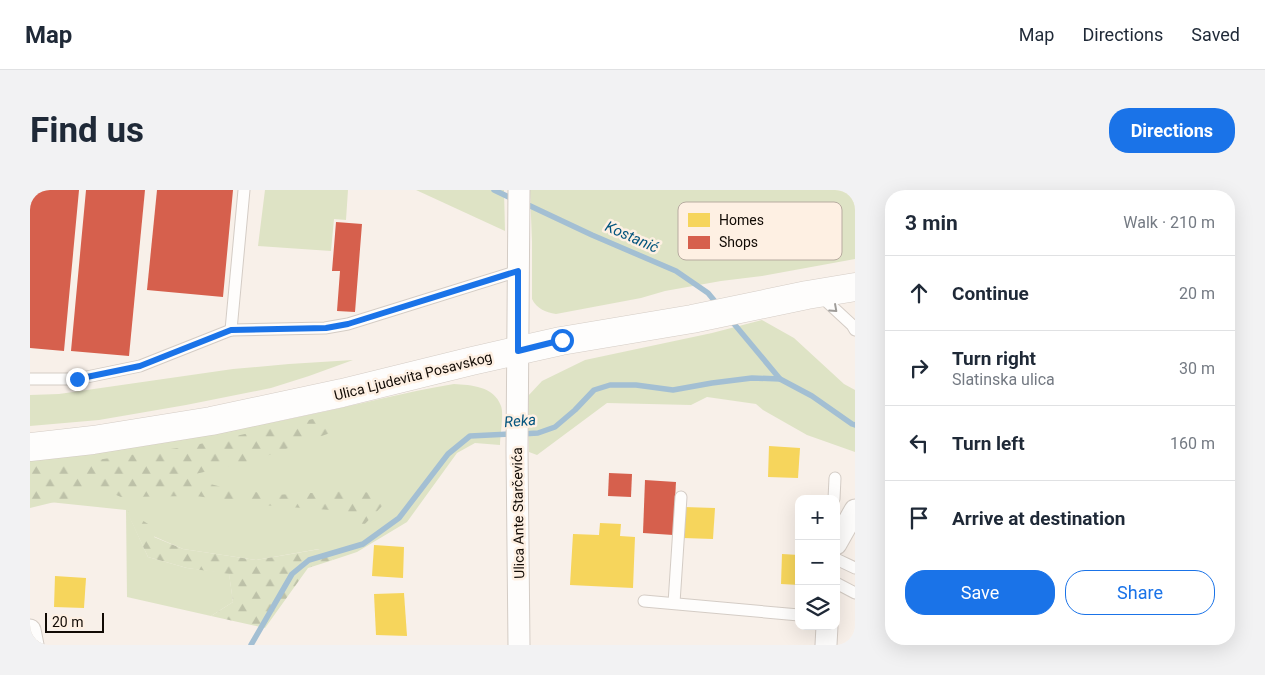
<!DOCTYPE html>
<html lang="en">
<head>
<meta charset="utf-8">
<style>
	body { margin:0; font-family:Roboto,sans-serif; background:#f2f2f3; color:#1f2937 }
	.controls { position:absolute; right:15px; bottom:15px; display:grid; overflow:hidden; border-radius:10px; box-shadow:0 5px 20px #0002 }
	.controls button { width:45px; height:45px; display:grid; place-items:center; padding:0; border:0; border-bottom:1px solid #e0e1e3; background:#fff; color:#1f2937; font:25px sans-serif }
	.scale { position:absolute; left:15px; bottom:12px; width:59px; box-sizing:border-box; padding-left:5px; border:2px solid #110a04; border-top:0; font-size:14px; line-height:18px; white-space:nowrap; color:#110a04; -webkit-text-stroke:4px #fef0e3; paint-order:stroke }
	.stop { position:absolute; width:15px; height:15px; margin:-11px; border:4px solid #1a73e8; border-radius:50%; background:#fff }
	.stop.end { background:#1a73e8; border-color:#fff; box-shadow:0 1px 5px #0008 }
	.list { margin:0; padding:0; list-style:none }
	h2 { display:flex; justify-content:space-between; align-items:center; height:65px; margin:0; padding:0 20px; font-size:21px }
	h2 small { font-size:16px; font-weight:400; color:#747a83 }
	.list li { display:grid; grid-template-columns:32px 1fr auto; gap:15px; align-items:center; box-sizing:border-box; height:75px; padding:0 20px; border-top:1px solid #e0e1e3 }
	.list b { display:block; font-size:19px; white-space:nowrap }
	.list p { margin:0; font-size:16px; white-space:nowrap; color:#747a83 }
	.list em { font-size:16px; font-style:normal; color:#747a83 }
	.actions { display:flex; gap:10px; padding:15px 20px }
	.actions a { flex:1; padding:11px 0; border:1px solid #1a73e8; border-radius:20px; text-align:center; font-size:18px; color:#1a73e8 }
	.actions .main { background:#1a73e8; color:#fff }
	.icon { flex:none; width:28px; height:28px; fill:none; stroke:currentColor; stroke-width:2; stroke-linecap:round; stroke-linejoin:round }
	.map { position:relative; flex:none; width:825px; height:455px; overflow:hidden; border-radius:20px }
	header { display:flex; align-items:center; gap:30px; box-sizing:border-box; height:70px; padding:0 25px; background:#fff; border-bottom:1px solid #e0e1e3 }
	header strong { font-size:24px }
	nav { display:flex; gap:28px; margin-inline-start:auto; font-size:18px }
	.intro { display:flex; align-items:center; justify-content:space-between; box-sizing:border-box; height:120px; padding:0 30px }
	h1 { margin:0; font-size:35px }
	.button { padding:12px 22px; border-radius:20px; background:#1a73e8; color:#fff; font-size:18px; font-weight:700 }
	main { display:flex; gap:30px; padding:0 30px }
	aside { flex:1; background:#fff; border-radius:20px; box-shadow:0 5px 20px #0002 }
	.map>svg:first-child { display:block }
	.green { fill:#dee3c5 }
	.forest { fill:url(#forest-firs) }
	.homes { fill:#f6d55c }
	.shops { fill:#d6604d }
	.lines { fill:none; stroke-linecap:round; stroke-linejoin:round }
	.stream { stroke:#a3bfd3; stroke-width:5.5 }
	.lane-casing { stroke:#d4ccc5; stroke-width:13 }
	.street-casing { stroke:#d4ccc5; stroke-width:23 }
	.secondary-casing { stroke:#d4ccc5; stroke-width:29 }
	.lane { stroke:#fefdfc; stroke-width:11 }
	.street { stroke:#fefdfc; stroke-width:21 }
	.secondary { stroke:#fefdfc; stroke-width:28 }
	.oneway { stroke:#9f9c99 }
	.route { stroke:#1a73e8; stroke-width:6 }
	.labels { text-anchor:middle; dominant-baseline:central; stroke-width:5; stroke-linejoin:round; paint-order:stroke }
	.street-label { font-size:14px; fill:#110a04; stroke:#fef0e3 }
	.water-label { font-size:15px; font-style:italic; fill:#03547e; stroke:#fef0e3 }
	.key { fill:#fef0e3; stroke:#b7aba0; stroke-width:1 }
	.key-label { font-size:14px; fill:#110a04 }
</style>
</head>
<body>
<header>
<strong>Map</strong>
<nav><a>Map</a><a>Directions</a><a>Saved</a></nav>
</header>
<div class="intro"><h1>Find us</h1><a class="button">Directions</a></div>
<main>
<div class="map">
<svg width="825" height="455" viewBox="0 0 825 455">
	<defs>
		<pattern id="forest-firs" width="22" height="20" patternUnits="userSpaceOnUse" patternTransform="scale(1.25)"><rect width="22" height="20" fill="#dee3c5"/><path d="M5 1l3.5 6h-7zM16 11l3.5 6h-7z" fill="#bdc1a8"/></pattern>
	</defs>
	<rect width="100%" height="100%" fill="#f8f0e9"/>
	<g class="green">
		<path d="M 235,0 L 318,0 L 316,30 L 304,29 L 301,61 L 228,56 Z"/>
		<path d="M 386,0 L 474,0 L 475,41 Z"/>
		<path d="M 500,0 L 825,0 L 825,69 L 732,86 L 691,91 L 635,101 L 611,108 L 526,124 C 515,122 507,119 502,109 L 502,52 Z"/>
		<path d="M 732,130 L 764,148 L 814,194 L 825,200 L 825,262 L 777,245 L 733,220 L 726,214 L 677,207 L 661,215 L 577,213 L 507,265 L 499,262 L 498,206 L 512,191 L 555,170 L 682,143 Z"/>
		<path d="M 323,170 L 279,186 L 241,198 L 156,215 L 69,230 L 0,236 L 0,205 L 29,204 L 203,179 L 259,174 Z"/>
		<path d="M 424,194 C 441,195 464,196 471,216 C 474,223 470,246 470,255 L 445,253 L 427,263 L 377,332 L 327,362 L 303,370 L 289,359 L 226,370 L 153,359 L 123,346 L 97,321 L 118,367 L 157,378 L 199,383 L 203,412 L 181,426 L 97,407 L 96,320 L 0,310 L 0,270 C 51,266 101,258 151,250 C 194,242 236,234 278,225 C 327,215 375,202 424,194 Z"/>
	</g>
	<g class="forest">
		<path d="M 292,227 L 303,232 L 300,243 L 228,269 L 153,287 L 188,296 L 244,305 L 319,301 L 346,303 L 353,315 L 333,336 L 315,321 L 231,315 L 166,306 L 91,307 L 69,298 L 55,297 L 41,308 L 0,318 L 0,276 L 53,272 L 161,256 Z"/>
		<path d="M 96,320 L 126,339 L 124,347 L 153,359 L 226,370 L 290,359 L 303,370 L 278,378 L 235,438 L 181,426 L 203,412 L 199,384 L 157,378 L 118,367 Z"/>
	</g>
	<g class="homes">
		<path d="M 739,256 L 770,258 L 768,288 L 738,287 Z"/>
		<path d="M 654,317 L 685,318 L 683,349 L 653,348 Z"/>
		<path d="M 570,333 L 591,334 L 590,346 L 605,347 L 603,398 L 540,395 L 543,344 L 569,345 Z"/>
		<path d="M 344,355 L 374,357 L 373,388 L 342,386 Z"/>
		<path d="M 752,364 L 769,365 L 769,395 L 751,394 Z"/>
		<path d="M 25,386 L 56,388 L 54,418 L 24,417 Z"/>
		<path d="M 374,403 L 377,446 L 346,445 L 344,404 Z"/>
	</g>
	<g class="shops">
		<path d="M 0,0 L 49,0 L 34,161 L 0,158 Z"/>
		<path d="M 56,0 L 115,0 L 99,166 L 41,161 Z"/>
		<path d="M 127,0 L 203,0 L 193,107 L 117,100 Z"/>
		<path d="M 306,32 L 332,34 L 325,122 L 307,121 L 310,81 L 302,81 Z"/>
		<path d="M 579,283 L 602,284 L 601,307 L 578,306 Z"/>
		<path d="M 615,290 L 646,292 L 643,345 L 613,343 Z"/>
	</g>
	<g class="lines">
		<g class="stream">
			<path d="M 464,0 L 485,10"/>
			<path d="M 494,13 L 562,45 L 646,81 L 678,103 L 688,115"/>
			<path d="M 700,129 L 750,189"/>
			<path d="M 491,244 L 508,243 L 525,237 L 545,220 L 564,200 L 580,195 L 606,195 L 643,200 L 682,193 L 722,188 L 750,189 L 782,206 L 822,234 L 825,235"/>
			<path d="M 221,455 L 262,384 L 279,370 L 333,354 L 369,328 L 418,264 L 440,246 L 482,244"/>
		</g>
		<g class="lane-casing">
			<g id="lane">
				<path d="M 788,109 L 795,110 L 822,135 L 825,140"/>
				<path d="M 201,140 L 214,0"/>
				<path d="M 0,189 L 47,189 L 110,176 L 201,140 L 295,138 L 318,134 L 488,81"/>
				<path d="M 804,309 L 805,288"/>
				<path d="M 806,369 L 825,378"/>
				<path d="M 806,393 L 825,403"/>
				<path d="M 614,411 L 769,425"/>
				<path d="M 644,413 L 651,307"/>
			</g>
		</g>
		<g class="street-casing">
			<g id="street">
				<path d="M 489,0 L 487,260 L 489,455"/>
				<path d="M 806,354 L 825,320"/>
				<path d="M 0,440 L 3,455"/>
				<path d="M 796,455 L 797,436"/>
			</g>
		</g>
		<g class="secondary-casing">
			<path id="secondary" d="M 0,257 L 63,250 L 181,231 L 312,203 L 442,171 L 531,151 L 662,129 L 777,105 L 825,97"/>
		</g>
		<use href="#lane" class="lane"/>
		<use href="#street" class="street"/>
		<use href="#secondary" class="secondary"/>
	</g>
	<defs><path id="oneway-chevron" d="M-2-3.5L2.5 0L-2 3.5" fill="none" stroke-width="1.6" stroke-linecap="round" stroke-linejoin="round" transform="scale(1.25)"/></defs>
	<use class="oneway" href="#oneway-chevron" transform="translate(804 119) rotate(42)"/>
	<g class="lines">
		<path class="route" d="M 47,189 L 110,176 L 201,140 L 296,138 L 318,134 L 488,81 L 488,161 L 532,150"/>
	</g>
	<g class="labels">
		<g class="street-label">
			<text transform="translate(383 186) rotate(-14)">Ulica Ljudevita Posavskog</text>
			<text transform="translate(488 323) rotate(-91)">Ulica Ante Starčevića</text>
		</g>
		<g class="water-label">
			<text transform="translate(602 47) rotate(24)">Kostanić</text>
			<text transform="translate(490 231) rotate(-5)">Reka</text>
		</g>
	</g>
	<rect x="648" y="12" width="164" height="58" rx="8" class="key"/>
	<rect x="658" y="23" width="22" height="14" fill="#f6d55c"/>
	<rect x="658" y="46" width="22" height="13" fill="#d6604d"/>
	<g class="key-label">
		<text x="689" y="35">Homes</text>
		<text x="689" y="57">Shops</text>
	</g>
</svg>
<div class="controls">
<button>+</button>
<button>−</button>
<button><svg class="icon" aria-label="layers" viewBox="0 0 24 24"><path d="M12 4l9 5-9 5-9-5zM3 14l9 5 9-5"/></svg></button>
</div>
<div class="scale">20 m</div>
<div class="stop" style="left:532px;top:150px"></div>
<div class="stop end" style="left:47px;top:189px"></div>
</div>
<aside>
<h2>3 min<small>Walk · 210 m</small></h2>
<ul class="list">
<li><svg class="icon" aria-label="ahead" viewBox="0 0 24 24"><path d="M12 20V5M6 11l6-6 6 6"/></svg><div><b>Continue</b></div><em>20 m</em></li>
<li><svg class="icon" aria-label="right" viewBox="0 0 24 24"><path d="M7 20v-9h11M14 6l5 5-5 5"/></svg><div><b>Turn right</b><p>Slatinska ulica</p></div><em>30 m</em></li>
<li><svg class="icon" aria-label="left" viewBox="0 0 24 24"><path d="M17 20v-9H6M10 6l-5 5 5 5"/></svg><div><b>Turn left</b></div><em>160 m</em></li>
<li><svg class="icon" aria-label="arrive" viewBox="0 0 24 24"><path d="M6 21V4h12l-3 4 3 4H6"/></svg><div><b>Arrive at destination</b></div></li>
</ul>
<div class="actions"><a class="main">Save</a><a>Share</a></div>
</aside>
</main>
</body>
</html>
